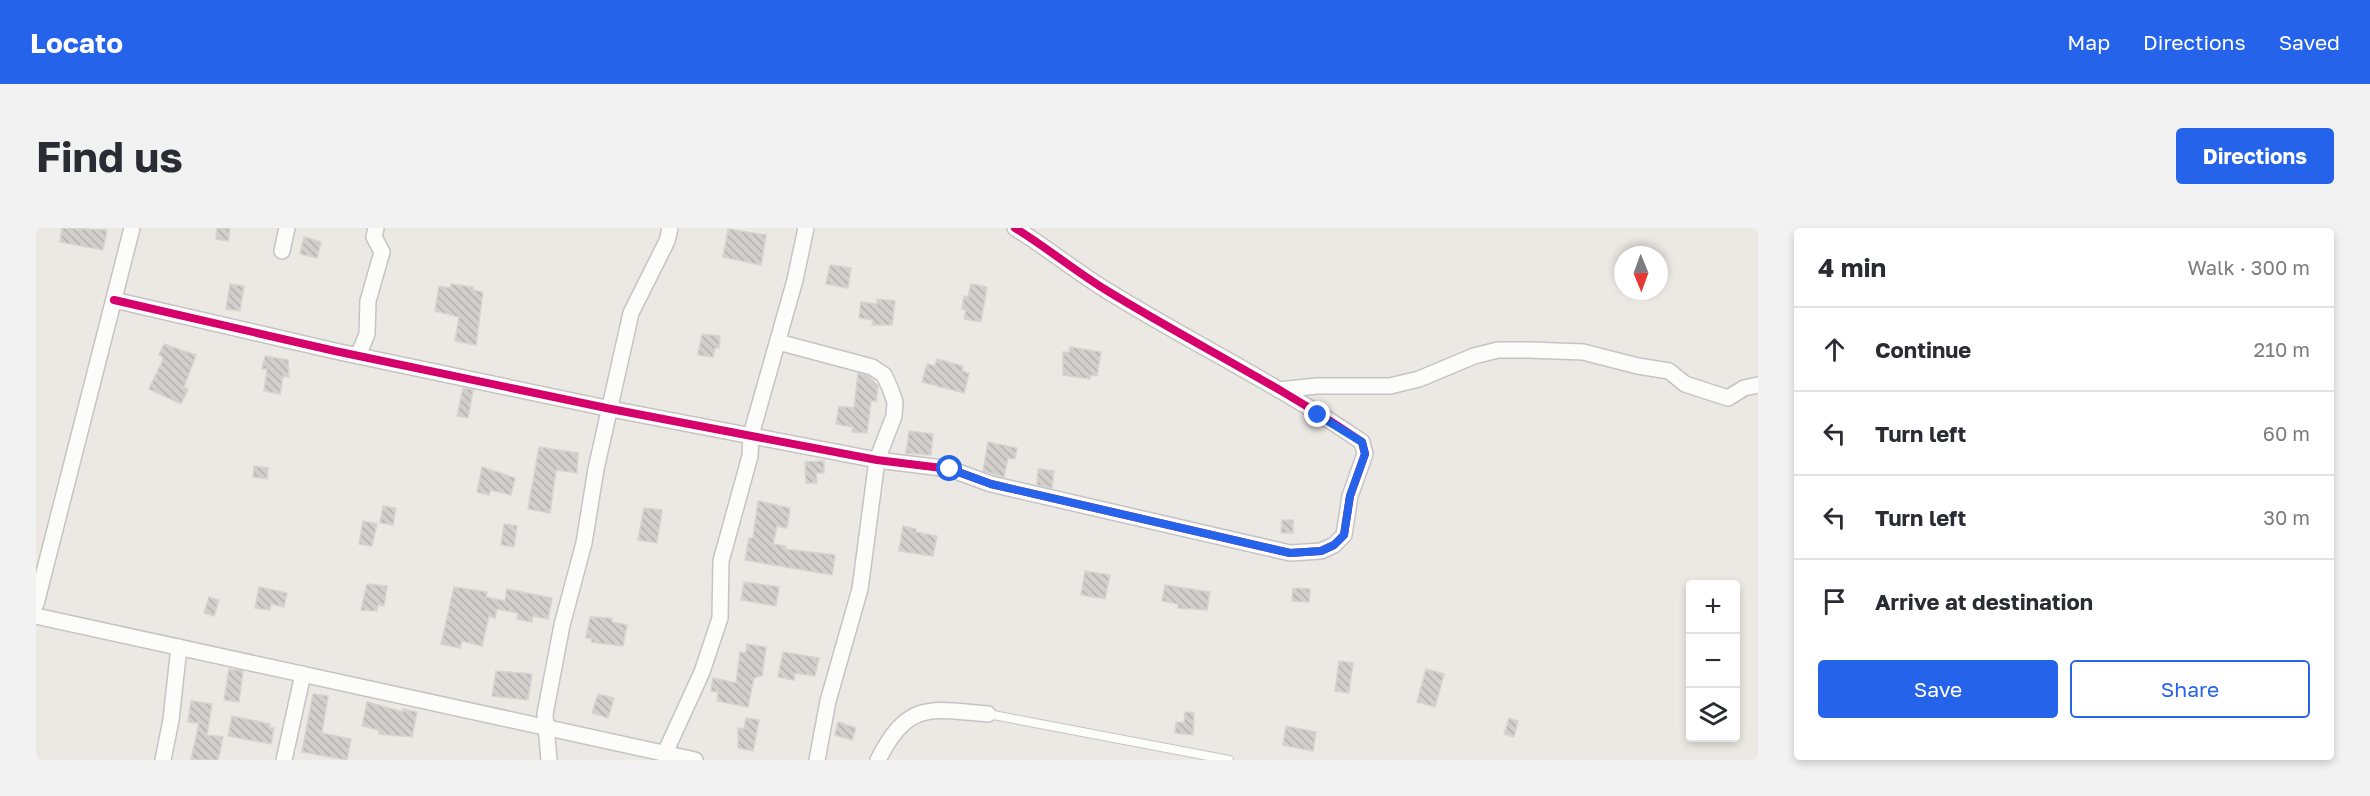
<!DOCTYPE html>
<html lang="en">
<head>
<meta charset="utf-8">
<style>
	body { margin:0; font-family:"Golos Text",sans-serif; background:#f2f2f3; color:#2b2b33 }
	.controls { position:absolute; right:18px; bottom:18px; display:grid; overflow:hidden; border-radius:6px; box-shadow:0 3px 9px #0003 }
	.controls button { width:54px; height:54px; display:grid; place-items:center; padding:0; border:0; border-bottom:2px solid #e1e1e2; background:#fff; color:#2b2b33; font:30px sans-serif }
	.compass { position:absolute; left:1578px; top:18px; width:54px; height:54px; border-radius:50%; background:#fff; box-shadow:0 3px 9px #0003; rotate:179deg }
	.stop { position:absolute; width:18px; height:18px; margin:-14px; border:4px solid #2563eb; border-radius:50%; background:#fff }
	.stop.end { background:#2563eb; border-color:#fff; box-shadow:0 2px 6px #0008 }
	.list { margin:0; padding:0; list-style:none }
	h2 { display:flex; justify-content:space-between; align-items:center; height:78px; margin:0; padding:0 24px; font-size:26px }
	h2 small { font-size:20px; font-weight:400; color:#7c7c81 }
	.list li { display:grid; grid-template-columns:39px 1fr auto; gap:18px; align-items:center; box-sizing:border-box; height:84px; padding:0 24px; border-top:2px solid #e1e1e2 }
	.list b { display:block; font-size:22px; white-space:nowrap }
	.list em { font-size:20px; font-style:normal; color:#7c7c81 }
	.actions { display:flex; gap:12px; padding:18px 24px }
	.actions a { flex:1; padding:14px 0; border:2px solid #2563eb; border-radius:6px; text-align:center; font-size:21px; color:#2563eb }
	.actions .main { background:#2563eb; color:#fff }
	.icon { flex:none; width:33px; height:33px; fill:none; stroke:currentColor; stroke-width:2; stroke-linecap:round; stroke-linejoin:round }
	.map { position:relative; flex:none; width:1722px; height:532px; overflow:hidden; border-radius:6px }
	header { display:flex; align-items:center; gap:36px; box-sizing:border-box; height:84px; padding:0 30px; background:#2563eb; color:#fff }
	header strong { font-size:28px }
	nav { display:flex; gap:33px; margin-inline-start:auto; font-size:21px }
	.intro { display:flex; align-items:center; justify-content:space-between; box-sizing:border-box; height:144px; padding:0 36px }
	h1 { margin:0; font-size:42px }
	.button { padding:15px 27px; border-radius:6px; background:#2563eb; color:#fff; font-size:21px; font-weight:700 }
	main { display:flex; gap:36px; padding:0 36px }
	aside { flex:1; background:#fff; border-radius:6px; box-shadow:0 3px 9px #0003 }
	.map>svg:first-child { display:block }
	.building { fill:url(#building-back-hatch); stroke:#d7d4d0; stroke-width:1.5 }
	.lines { fill:none; stroke-linecap:round; stroke-linejoin:round }
	.service-casing { stroke:#c5c4c5; stroke-width:10 }
	.minor-casing { stroke:#c5c4c5; stroke-width:18 }
	.service { stroke:#fcfcfb; stroke-width:8 }
	.minor { stroke:#fcfcfb; stroke-width:15 }
	.cycleway-casing { stroke:#fff; stroke-width:11 }
	.cycleway { stroke:#d6006c; stroke-width:8 }
	.route { stroke:#2563eb; stroke-width:8 }
</style>
</head>
<body>
<header>
<strong>Locato</strong>
<nav><a>Map</a><a>Directions</a><a>Saved</a></nav>
</header>
<div class="intro"><h1>Find us</h1><a class="button">Directions</a></div>
<main>
<div class="map">
<svg width="1722" height="532" viewBox="0 0 1722 532">
	<defs>
		<pattern id="building-back-hatch" width="6" height="6" patternUnits="userSpaceOnUse" patternTransform="scale(1.5)"><rect width="6" height="6" fill="#d1cecb"/><path d="M-1 5l2 2M0 0l6 6M5-1l2 2" fill="none" stroke="#b4b1af"/></pattern>
	</defs>
	<rect width="100%" height="100%" fill="#ece8e4"/>
	<g class="building">
		<path d="M 26,0 L 71,2 L 67,22 L 24,14 Z"/>
		<path d="M 181,0 L 194,0 L 192,13 L 180,11 Z"/>
		<path d="M 692,1 L 730,7 L 725,37 L 687,29 Z"/>
		<path d="M 268,9 L 285,14 L 281,30 L 264,26 Z"/>
		<path d="M 794,37 L 815,40 L 812,60 L 790,56 Z"/>
		<path d="M 194,56 L 208,58 L 204,83 L 190,81 Z"/>
		<path d="M 415,56 L 437,59 L 437,62 L 447,64 L 440,117 L 419,113 L 423,89 L 399,83 L 403,58 L 414,60 Z"/>
		<path d="M 935,56 L 951,59 L 945,94 L 928,91 L 930,82 L 926,81 L 928,68 L 932,69 Z"/>
		<path d="M 841,71 L 859,73 L 856,97 L 836,97 L 837,92 L 823,90 L 825,74 L 841,76 Z"/>
		<path d="M 666,106 L 684,108 L 683,120 L 679,120 L 677,129 L 662,127 Z"/>
		<path d="M 128,116 L 160,127 L 148,159 L 152,161 L 145,176 L 113,161 L 126,134 L 127,129 L 123,127 Z"/>
		<path d="M 1034,119 L 1065,124 L 1061,148 L 1055,147 L 1054,151 L 1027,147 L 1027,124 L 1033,125 Z"/>
		<path d="M 229,128 L 252,132 L 253,149 L 247,148 L 244,166 L 228,163 L 231,141 L 226,141 Z"/>
		<path d="M 901,131 L 927,138 L 926,143 L 933,145 L 928,165 L 886,154 L 891,136 L 899,138 Z"/>
		<path d="M 822,145 L 832,148 L 842,158 L 840,173 L 835,173 L 831,205 L 816,204 L 817,199 L 800,196 L 803,178 L 818,180 Z"/>
		<path d="M 427,160 L 437,162 L 432,190 L 421,188 Z"/>
		<path d="M 873,203 L 897,206 L 895,227 L 870,225 Z"/>
		<path d="M 952,214 L 981,220 L 979,231 L 972,230 L 968,249 L 947,243 Z"/>
		<path d="M 503,219 L 542,225 L 541,245 L 520,242 L 514,285 L 492,281 Z"/>
		<path d="M 788,233 L 788,245 L 780,245 L 781,255 L 770,255 L 769,234 Z"/>
		<path d="M 218,238 L 232,240 L 231,251 L 217,249 Z"/>
		<path d="M 446,239 L 479,250 L 475,267 L 454,262 L 453,267 L 441,264 Z"/>
		<path d="M 1002,241 L 1018,243 L 1016,260 L 1001,257 Z"/>
		<path d="M 722,273 L 754,280 L 751,300 L 741,298 L 737,316 L 750,318 L 749,321 L 799,327 L 796,347 L 709,332 L 713,310 L 717,310 Z"/>
		<path d="M 347,278 L 360,280 L 357,297 L 344,295 Z"/>
		<path d="M 608,280 L 626,282 L 621,315 L 602,312 Z"/>
		<path d="M 1246,292 L 1257,292 L 1257,305 L 1245,305 Z"/>
		<path d="M 327,293 L 341,296 L 336,318 L 323,316 Z"/>
		<path d="M 468,296 L 481,298 L 478,319 L 465,317 Z"/>
		<path d="M 867,298 L 880,301 L 880,304 L 901,308 L 897,328 L 863,323 Z"/>
		<path d="M 1049,343 L 1074,347 L 1069,371 L 1045,367 Z"/>
		<path d="M 708,354 L 743,359 L 740,378 L 705,372 Z"/>
		<path d="M 331,356 L 351,358 L 348,378 L 342,377 L 341,383 L 325,382 Z"/>
		<path d="M 1129,357 L 1174,364 L 1171,382 L 1142,380 L 1142,376 L 1126,373 Z"/>
		<path d="M 223,359 L 251,365 L 248,379 L 235,376 L 234,382 L 219,380 Z"/>
		<path d="M 418,359 L 451,364 L 450,369 L 469,373 L 471,361 L 516,370 L 512,391 L 497,388 L 496,394 L 481,391 L 482,385 L 461,381 L 459,390 L 453,388 L 446,418 L 426,413 L 424,420 L 405,416 Z"/>
		<path d="M 1257,360 L 1274,361 L 1273,374 L 1256,373 Z"/>
		<path d="M 173,369 L 183,372 L 178,388 L 168,385 Z"/>
		<path d="M 554,389 L 576,390 L 576,394 L 591,397 L 587,418 L 555,414 L 556,410 L 550,410 Z"/>
		<path d="M 711,416 L 730,419 L 726,448 L 718,450 L 712,479 L 681,473 L 682,464 L 675,463 L 677,450 L 700,455 L 704,424 L 710,425 Z"/>
		<path d="M 747,424 L 783,430 L 779,448 L 759,445 L 758,452 L 742,449 Z"/>
		<path d="M 1303,433 L 1317,435 L 1313,465 L 1299,463 Z"/>
		<path d="M 193,441 L 207,443 L 203,474 L 188,472 Z"/>
		<path d="M 1390,441 L 1408,446 L 1399,479 L 1381,474 Z"/>
		<path d="M 460,443 L 496,446 L 492,472 L 456,468 Z"/>
		<path d="M 277,466 L 292,468 L 286,505 L 315,511 L 311,532 L 266,524 Z"/>
		<path d="M 562,466 L 578,470 L 572,490 L 556,485 Z"/>
		<path d="M 155,473 L 176,476 L 171,507 L 187,509 L 182,532 L 155,532 L 163,495 L 152,494 Z"/>
		<path d="M 331,474 L 367,484 L 367,481 L 381,484 L 376,509 L 343,506 L 343,502 L 326,498 Z"/>
		<path d="M 1149,484 L 1158,485 L 1157,507 L 1139,505 L 1140,494 L 1148,495 Z"/>
		<path d="M 196,488 L 234,496 L 233,500 L 238,500 L 235,516 L 192,508 Z"/>
		<path d="M 710,490 L 723,492 L 717,523 L 702,520 L 702,500 L 708,501 Z"/>
		<path d="M 1473,490 L 1482,493 L 1478,509 L 1468,506 Z"/>
		<path d="M 802,494 L 820,500 L 816,512 L 799,507 Z"/>
		<path d="M 1250,498 L 1280,504 L 1277,523 L 1247,517 Z"/>
	</g>
	<g class="lines">
		<g class="service-casing">
			<path id="service" d="M 952,486 L 1193,532"/>
		</g>
		<g class="minor-casing">
			<g id="minor">
				<path d="M 246,23 L 251,0"/>
				<path d="M 78,72 L 299,123 L 575,181 L 841,232 L 914,241 L 955,256 L 1254,325 L 1285,323 L 1298,317 L 1308,307 L 1314,268 L 1329,226 L 1326,214 C 1245,158 1154,114 1070,62 C 1039,43 1010,19 979,0"/>
				<path d="M 742,114 L 836,139 L 848,147 L 854,160 L 859,174 L 858,188 L 841,232 L 824,361 L 792,473 L 781,532"/>
				<path d="M 322,128 L 331,106 L 332,73 L 346,24 L 338,9 L 340,0"/>
				<path d="M 1243,162 L 1281,158 L 1354,158 L 1383,151 L 1438,128 L 1462,122 L 1493,122 L 1547,124 L 1602,138 L 1633,143 L 1649,156 L 1692,170 L 1708,160 L 1722,157"/>
				<path d="M 0,376 L 96,0"/>
				<path d="M 0,388 L 659,532"/>
				<path d="M 629,525 L 666,444 L 684,390 L 685,333 L 714,228 L 715,207 L 759,52 L 770,0"/>
				<path d="M 127,532 L 135,492 L 143,419"/>
				<path d="M 248,532 L 267,446"/>
				<path d="M 513,532 L 509,486 L 526,397 L 548,315 L 560,241 L 595,85 L 631,13 L 634,0"/>
				<path d="M 842,532 C 872,473 893,481 952,486"/>
			</g>
		</g>
		<use href="#service" class="service"/>
		<use href="#minor" class="minor"/>
		<g class="cycleway-casing">
			<path id="cycleway" d="M 78,72 L 299,123 L 575,181 L 841,232 L 914,241 L 955,256 L 1254,325 L 1285,323 L 1298,317 L 1308,307 L 1314,268 L 1329,226 L 1326,214 C 1245,158 1154,114 1070,62 C 1039,43 1010,19 979,0"/>
		</g>
		<use href="#cycleway" class="cycleway"/>
	</g>
	<g class="lines">
		<path class="route" d="M 914,241 L 955,256 L 1254,325 L 1285,323 L 1298,317 L 1308,307 L 1314,268 L 1329,226 L 1326,214 L 1282,187"/>
	</g>
</svg>
<div class="controls">
<button>+</button>
<button>−</button>
<button><svg class="icon" aria-label="layers" viewBox="0 0 24 24"><path d="M12 4l9 5-9 5-9-5zM3 14l9 5 9-5"/></svg></button>
</div>
<svg class="compass" viewBox="-18 -18 36 36"><path d="M0-13l5 13h-10z" fill="#e53935"/><path d="M0 13l5-13h-10z" fill="#7c7c81"/></svg>
<div class="stop" style="left:914px;top:241px"></div>
<div class="stop end" style="left:1282px;top:187px"></div>
</div>
<aside>
<h2>4 min<small>Walk · 300 m</small></h2>
<ul class="list">
<li><svg class="icon" aria-label="ahead" viewBox="0 0 24 24"><path d="M12 20V5M6 11l6-6 6 6"/></svg><div><b>Continue</b></div><em>210 m</em></li>
<li><svg class="icon" aria-label="left" viewBox="0 0 24 24"><path d="M17 20v-9H6M10 6l-5 5 5 5"/></svg><div><b>Turn left</b></div><em>60 m</em></li>
<li><svg class="icon" aria-label="left" viewBox="0 0 24 24"><path d="M17 20v-9H6M10 6l-5 5 5 5"/></svg><div><b>Turn left</b></div><em>30 m</em></li>
<li><svg class="icon" aria-label="arrive" viewBox="0 0 24 24"><path d="M6 21V4h12l-3 4 3 4H6"/></svg><div><b>Arrive at destination</b></div></li>
</ul>
<div class="actions"><a class="main">Save</a><a>Share</a></div>
</aside>
</main>
</body>
</html>
